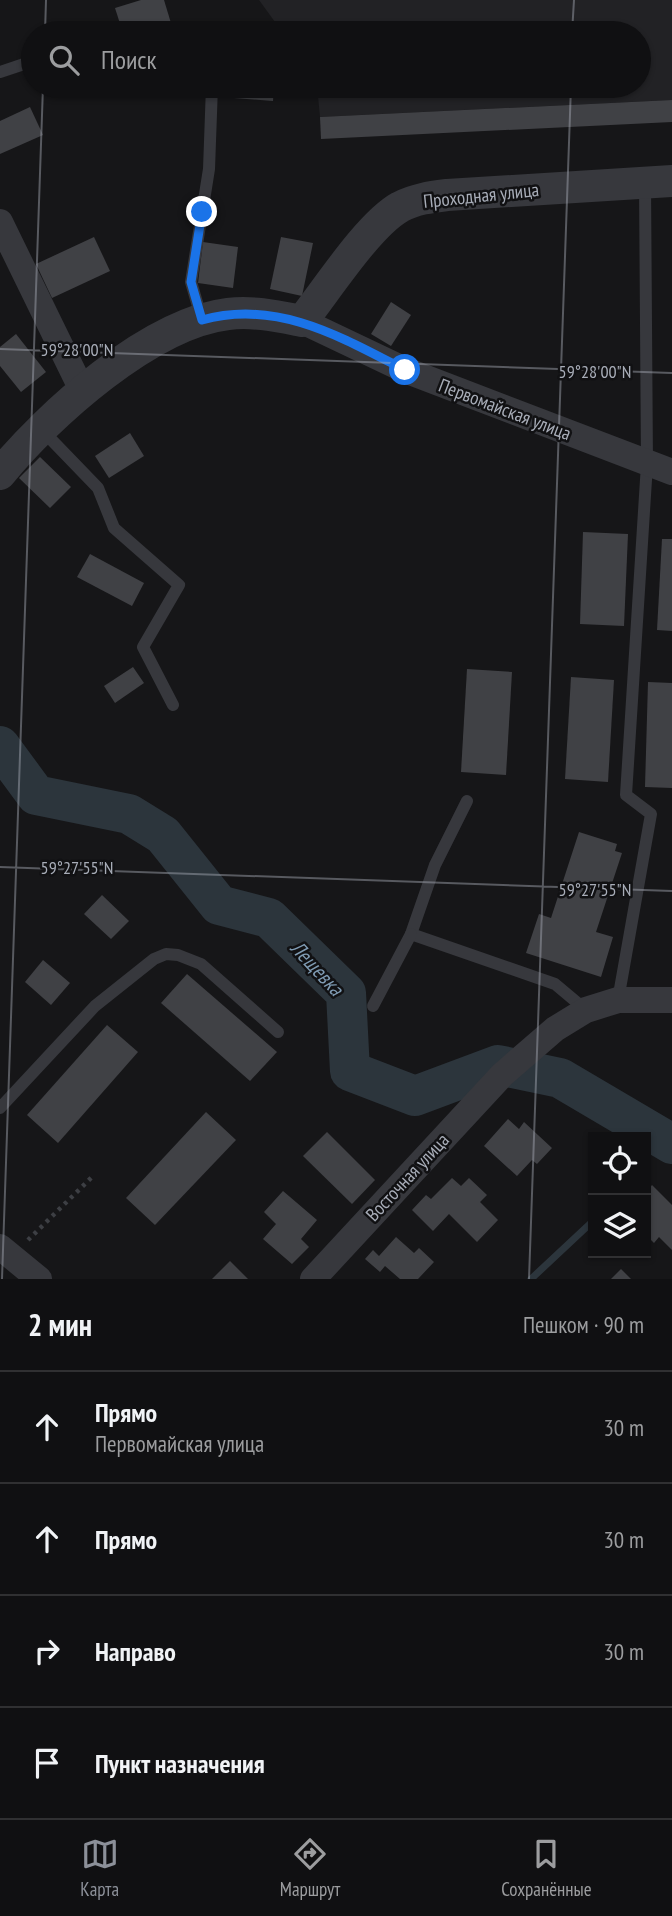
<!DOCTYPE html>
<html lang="ru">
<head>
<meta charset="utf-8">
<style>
	body { margin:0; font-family:"PT Sans Narrow",sans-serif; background:#1e1e20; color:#f1f3f6 }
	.controls { position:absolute; right:21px; bottom:21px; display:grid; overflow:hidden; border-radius:0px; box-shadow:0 2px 5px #0004 }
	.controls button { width:63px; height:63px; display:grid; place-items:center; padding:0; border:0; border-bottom:2px solid #303032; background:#101012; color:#f1f3f6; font:35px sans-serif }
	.stop { position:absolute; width:21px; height:21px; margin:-16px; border:5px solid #1a73e8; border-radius:50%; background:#fff }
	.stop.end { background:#1a73e8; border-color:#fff; box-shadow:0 2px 7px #0008 }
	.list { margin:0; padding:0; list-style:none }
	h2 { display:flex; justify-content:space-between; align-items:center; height:91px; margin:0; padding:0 28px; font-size:30px }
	h2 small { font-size:23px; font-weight:400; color:#9c9d9f }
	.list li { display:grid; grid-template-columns:46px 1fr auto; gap:21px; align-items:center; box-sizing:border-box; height:112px; padding:0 28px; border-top:2px solid #303032 }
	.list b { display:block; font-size:26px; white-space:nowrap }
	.list p { margin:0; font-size:23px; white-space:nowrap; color:#9c9d9f }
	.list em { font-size:23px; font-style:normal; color:#9c9d9f }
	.icon { flex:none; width:38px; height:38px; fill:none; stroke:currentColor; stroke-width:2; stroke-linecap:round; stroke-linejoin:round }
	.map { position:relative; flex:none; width:672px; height:1279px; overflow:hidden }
	.search { position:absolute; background:#101012; box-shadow:0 2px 5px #0004; left:21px; right:21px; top:21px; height:77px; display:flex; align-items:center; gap:18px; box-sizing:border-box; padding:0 24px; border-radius:38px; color:#9c9d9f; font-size:26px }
	.sheet { height:539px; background:#101012 }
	nav { display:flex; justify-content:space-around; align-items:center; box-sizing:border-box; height:98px; border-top:2px solid #303032; background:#101012; font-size:19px; color:#9c9d9f }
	nav a { display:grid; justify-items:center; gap:4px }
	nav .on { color:#8c9099 }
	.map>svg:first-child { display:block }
	.built { fill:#222225 }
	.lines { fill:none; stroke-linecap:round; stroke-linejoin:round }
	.stream { stroke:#2c353c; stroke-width:7 }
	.river { stroke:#2c353c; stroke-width:40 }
	.building { fill:#404145 }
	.path { stroke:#3d3f44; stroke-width:4.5; stroke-dasharray:3.5 5; stroke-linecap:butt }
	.service { stroke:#37383d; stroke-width:12 }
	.minor { stroke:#37383d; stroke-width:26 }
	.tertiary { stroke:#37383d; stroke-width:32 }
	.route { stroke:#1a73e8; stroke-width:9 }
	.ticks { fill:none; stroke:#a8adb8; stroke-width:2; stroke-opacity:0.45 }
	.labels { text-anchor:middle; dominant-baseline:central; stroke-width:5; stroke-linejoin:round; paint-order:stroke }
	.street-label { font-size:19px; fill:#a8adb8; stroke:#111113 }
	.water-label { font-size:21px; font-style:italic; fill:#7f9bb3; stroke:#111113 }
	.ticks-label { font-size:18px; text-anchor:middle; fill:#a8adb8; stroke:#111113; stroke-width:5; stroke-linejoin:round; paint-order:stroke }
</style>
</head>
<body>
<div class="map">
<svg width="672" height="1279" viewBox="0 0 672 1279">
	<rect width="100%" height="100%" fill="#161618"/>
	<path class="built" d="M 259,0 L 672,0 L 672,100 L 320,117 L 317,86 L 639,86 L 639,33 L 283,33 Z"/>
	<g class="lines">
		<g class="stream">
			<path d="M 642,1137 L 648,1130"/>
			<path d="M 531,1279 L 593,1221"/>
		</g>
		<path class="river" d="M 0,746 L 36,795 L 129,814 L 163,835 L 219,905 L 269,918 L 346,993 L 350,1071 L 415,1096 L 498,1065 L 560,1078 L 672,1144"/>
	</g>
	<g class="building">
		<path d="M 141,0 L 164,0 L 174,33 L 123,33 L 115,8 Z"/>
		<path d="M 235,86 L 274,86 L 273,101 L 234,98 Z"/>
		<path d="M 672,100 L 672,122 L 321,139 L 320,117 Z"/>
		<path d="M 30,107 L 43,135 L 0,154 L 0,121 Z"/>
		<path d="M 94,237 L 110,271 L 52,298 L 36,264 Z"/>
		<path d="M 281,237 L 313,243 L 302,296 L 270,289 Z"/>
		<path d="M 203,242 L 238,247 L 233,288 L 198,283 Z"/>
		<path d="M 391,302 L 411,315 L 391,346 L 371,334 Z"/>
		<path d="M 16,334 L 46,372 L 21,392 L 0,366 L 0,347 Z"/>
		<path d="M 130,433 L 144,456 L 109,478 L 95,456 Z"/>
		<path d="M 40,457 L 71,487 L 50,508 L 19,478 Z"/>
		<path d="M 583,532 L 628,534 L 624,626 L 580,624 Z"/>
		<path d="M 662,539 L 672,539 L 672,631 L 657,630 Z"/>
		<path d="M 90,554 L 144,583 L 132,606 L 77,577 Z"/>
		<path d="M 133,667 L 144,683 L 115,703 L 104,686 Z"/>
		<path d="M 467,669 L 512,672 L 506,775 L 461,772 Z"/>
		<path d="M 571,677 L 614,680 L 608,782 L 565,779 Z"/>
		<path d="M 648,682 L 672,683 L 672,788 L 645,787 Z"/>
		<path d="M 579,832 L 617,844 L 615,851 L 622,853 L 596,932 L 613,937 L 601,977 L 526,953 L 539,914 L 551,918 Z"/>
		<path d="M 102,895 L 129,921 L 111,939 L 84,914 Z"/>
		<path d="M 43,960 L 70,983 L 51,1005 L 25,982 Z"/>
		<path d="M 187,974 L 277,1052 L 250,1081 L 161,1003 Z"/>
		<path d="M 107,1025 L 138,1052 L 58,1143 L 27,1115 Z"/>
		<path d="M 206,1112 L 236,1140 L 155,1225 L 126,1198 Z"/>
		<path d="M 508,1119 L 519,1129 L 524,1122 L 552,1148 L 537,1164 L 532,1160 L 517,1176 L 484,1146 Z"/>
		<path d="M 327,1132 L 375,1180 L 352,1204 L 303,1156 Z"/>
		<path d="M 452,1178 L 461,1186 L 469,1178 L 487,1195 L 480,1202 L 498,1220 L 477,1242 L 449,1214 L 433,1231 L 412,1210 L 426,1195 L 431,1199 Z"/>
		<path d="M 652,1185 L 672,1205 L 672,1250 L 659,1237 L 654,1243 L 646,1235 L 646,1192 Z"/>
		<path d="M 283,1191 L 317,1220 L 301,1239 L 309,1247 L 292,1264 L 263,1239 L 276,1224 L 264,1212 Z"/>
		<path d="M 396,1237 L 414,1253 L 419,1248 L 434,1262 L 418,1279 L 400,1279 L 385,1266 L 380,1272 L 365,1259 L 373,1250 L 379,1256 Z"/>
		<path d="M 230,1261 L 248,1279 L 212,1279 Z"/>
		<path d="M 621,1269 L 631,1279 L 611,1279 Z"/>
	</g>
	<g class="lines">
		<path class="path" d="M 28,1240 L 93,1176"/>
		<g class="service">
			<path d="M 0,72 L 33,61"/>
			<path d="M 202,320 L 191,282 L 209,169 L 212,86"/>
			<path d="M 42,430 L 98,488 L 114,528 L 179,585 L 143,647 L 173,705"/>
			<path d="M 467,801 L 435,865 L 411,934 L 555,984 L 586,1010"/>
			<path d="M 618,1000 L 651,814 L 626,795 L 647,464 L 645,183"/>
			<path d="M 373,1006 L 411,934"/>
			<path d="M 0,1108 L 95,1006 L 154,959 L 166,954 L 178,955 L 201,964 L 278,1032"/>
		</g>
		<g class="minor">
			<path d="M 0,222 L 82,390"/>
			<path d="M 302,321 L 405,370 L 672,472"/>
			<path d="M 0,1247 L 39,1279"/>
			<path d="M 313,1279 L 502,1075 L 555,1029 L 586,1010 L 618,1000 L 672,1000"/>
		</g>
		<path class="tertiary" d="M 0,474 C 48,415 150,323 228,314 C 253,311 276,316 302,321 C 326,291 368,225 400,207 C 415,199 431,197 447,195 L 672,181"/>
	</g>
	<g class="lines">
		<path class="route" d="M 202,212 L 191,282 L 202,320 C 277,299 341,337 405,370"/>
	</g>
	<path class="ticks" d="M 45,33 L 46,0M 572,33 L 574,0M 0,349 L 672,373M 0,867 L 672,891M 2,1279 L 43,86M 529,1279 L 571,86"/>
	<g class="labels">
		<g class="street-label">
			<text transform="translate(481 195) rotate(-6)">Проходная улица</text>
			<text transform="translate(505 409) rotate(21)">Первомайская улица</text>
			<text transform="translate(407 1177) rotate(-47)">Восточная улица</text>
		</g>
		<g class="water-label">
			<text transform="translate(317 968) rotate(47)">Лещевка</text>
		</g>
	</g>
	<g class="ticks-label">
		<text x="77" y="356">59°28'00"N</text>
		<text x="595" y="378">59°28'00"N</text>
		<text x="77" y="874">59°27'55"N</text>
		<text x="595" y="896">59°27'55"N</text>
	</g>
</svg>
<div class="controls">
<button><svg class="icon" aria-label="locate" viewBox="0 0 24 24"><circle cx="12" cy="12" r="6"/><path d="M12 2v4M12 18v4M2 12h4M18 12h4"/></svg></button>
<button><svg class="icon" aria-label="layers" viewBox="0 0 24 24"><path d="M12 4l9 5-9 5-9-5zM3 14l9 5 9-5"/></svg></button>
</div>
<div class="stop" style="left:405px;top:370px"></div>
<div class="stop end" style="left:202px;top:212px"></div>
<div class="search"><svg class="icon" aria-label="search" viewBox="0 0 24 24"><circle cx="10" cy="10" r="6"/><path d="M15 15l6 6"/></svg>Поиск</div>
</div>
<section class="sheet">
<h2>2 мин<small>Пешком · 90 m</small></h2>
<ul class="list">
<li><svg class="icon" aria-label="ahead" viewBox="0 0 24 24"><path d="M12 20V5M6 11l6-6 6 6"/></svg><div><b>Прямо</b><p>Первомайская улица</p></div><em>30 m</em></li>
<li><svg class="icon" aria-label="ahead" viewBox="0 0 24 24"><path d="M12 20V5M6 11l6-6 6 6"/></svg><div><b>Прямо</b></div><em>30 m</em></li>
<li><svg class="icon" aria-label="right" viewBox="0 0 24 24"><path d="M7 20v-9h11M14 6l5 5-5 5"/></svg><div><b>Направо</b></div><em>30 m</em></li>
<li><svg class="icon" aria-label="arrive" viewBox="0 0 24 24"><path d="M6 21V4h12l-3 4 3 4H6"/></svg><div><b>Пункт назначения</b></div></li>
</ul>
</section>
<nav>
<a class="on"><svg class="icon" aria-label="map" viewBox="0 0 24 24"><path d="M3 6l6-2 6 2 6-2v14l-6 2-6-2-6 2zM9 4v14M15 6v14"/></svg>Карта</a>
<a><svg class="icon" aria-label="directions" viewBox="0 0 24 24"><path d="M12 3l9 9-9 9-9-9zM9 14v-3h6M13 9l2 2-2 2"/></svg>Маршрут</a>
<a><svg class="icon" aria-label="saved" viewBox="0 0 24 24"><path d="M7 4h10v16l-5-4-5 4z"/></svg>Сохранённые</a>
</nav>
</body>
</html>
